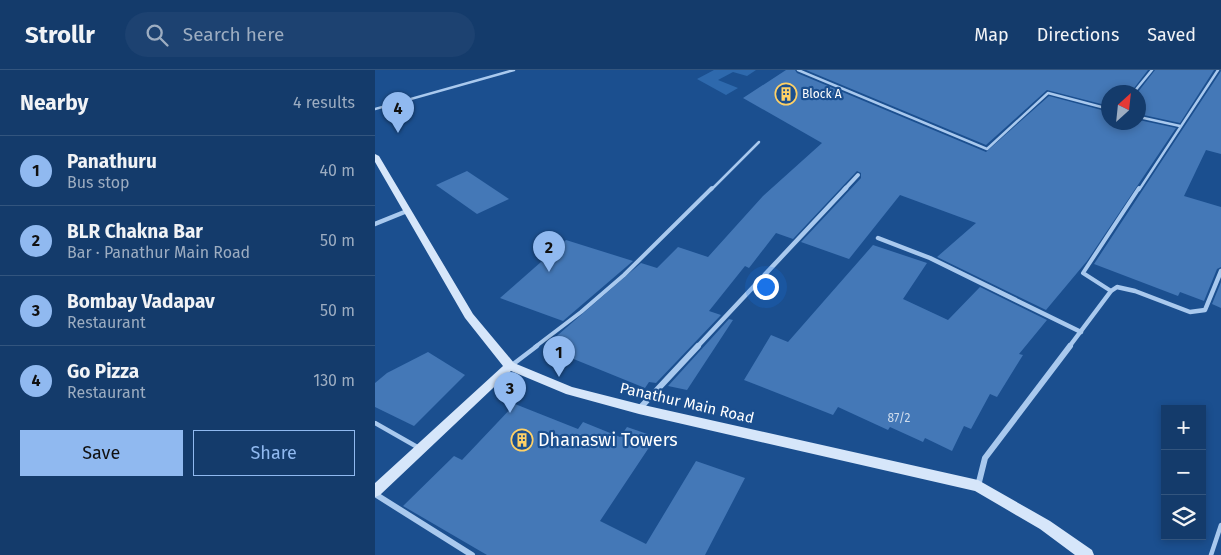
<!DOCTYPE html>
<html lang="en">
<head>
<meta charset="utf-8">
<style>
	body { margin:0; font-family:"Fira Sans",sans-serif; background:#1d4271; color:#f1f3f6 }
	.controls { position:absolute; right:15px; bottom:15px; display:grid; overflow:hidden; border-radius:0px; box-shadow:0 2px 8px #0003 }
	.controls button { width:45px; height:45px; display:grid; place-items:center; padding:0; border:0; border-bottom:1px solid #33557e; background:#143b6b; color:#f1f3f6; font:25px sans-serif }
	.compass { position:absolute; left:726px; top:15px; width:45px; height:45px; border-radius:50%; background:#143b6b; box-shadow:0 2px 8px #0003; rotate:27deg }
	.you { position:absolute; left:390px; top:216px; width:18px; height:18px; margin:-12px; border:4px solid #fff; border-radius:50%; background:#1a73e8; box-shadow:0 0 0 8px #1a73e833 }
	.badge { display:grid; place-items:center; width:32px; height:32px; border-radius:50%; background:#90b9f0; color:#111; font-size:16px; font-weight:700 }
	.pin { position:absolute; translate:-50% -41px; filter:drop-shadow(0 1px 2px #0008) }
	.pin::after { content:''; position:absolute; top:26px; width:18px; height:15px; background:inherit; clip-path:polygon(0 0,100% 0,50% 100%) }
	.list { margin:0; padding:0; list-style:none }
	h2 { display:flex; justify-content:space-between; align-items:center; height:65px; margin:0; padding:0 20px; font-size:21px }
	h2 small { font-size:16px; font-weight:400; color:#9dadc1 }
	.list li { display:grid; grid-template-columns:32px 1fr auto; gap:15px; align-items:center; box-sizing:border-box; height:70px; padding:0 20px; border-top:1px solid #33557e }
	.list b { display:block; font-size:19px; white-space:nowrap }
	.list p { margin:0; font-size:16px; white-space:nowrap; color:#9dadc1 }
	.list em { font-size:16px; font-style:normal; color:#9dadc1 }
	.actions { display:flex; gap:10px; padding:15px 20px }
	.actions a { flex:1; padding:11px 0; border:1px solid #90b9f0; border-radius:0px; text-align:center; font-size:18px; color:#90b9f0 }
	.actions .main { background:#90b9f0; color:#111 }
	.icon { flex:none; width:28px; height:28px; fill:none; stroke:currentColor; stroke-width:2; stroke-linecap:round; stroke-linejoin:round }
	.map { position:relative; flex:none; width:846px; height:485px; overflow:hidden }
	header { display:flex; align-items:center; gap:30px; box-sizing:border-box; height:70px; padding:0 25px; background:#143b6b; border-bottom:1px solid #33557e }
	header strong { font-size:24px }
	nav { display:flex; gap:28px; margin-inline-start:auto; font-size:18px }
	.search { width:350px; height:45px; background:#1d4271; display:flex; align-items:center; gap:12px; box-sizing:border-box; padding:0 18px; border-radius:28px; color:#9dadc1; font-size:19px }
	main { display:flex }
	aside { flex:1; background:#143b6b }
	.map>svg:first-child { display:block }
	.green { fill:#2e69ad }
	.building { fill:#4478b7 }
	.lines { fill:none; stroke-linecap:round; stroke-linejoin:round }
	.lane-far2 { stroke:#a9c9ee; stroke-width:2.5 }
	.lane-far1 { stroke:#a9c9ee; stroke-width:4 }
	.lane { stroke:#a9c9ee; stroke-width:4.5 }
	.street-far2 { stroke:#a9c9ee; stroke-width:4 }
	.street-far1 { stroke:#a9c9ee; stroke-width:4.5 }
	.street { stroke:#a9c9ee; stroke-width:6 }
	.secondary { fill:#d6e6fa; fill-rule:evenodd }
	.labels { text-anchor:middle; dominant-baseline:central; stroke-width:4.5; stroke-linejoin:round; paint-order:stroke }
	.far-poi-label { font-size:12px; fill:#fff; stroke:#1b4f8f; text-anchor:start }
	.number-label { font-size:12px; fill:#d0dded }
	.street-label { font-size:15px; fill:#fff; stroke:#1b4f8f }
	.near-poi-label { font-size:18px; fill:#fff; stroke:#1b4f8f; text-anchor:start }
</style>
</head>
<body>
<header>
<strong>Strollr</strong>
<div class="search"><svg class="icon" aria-label="search" viewBox="0 0 24 24"><circle cx="10" cy="10" r="6"/><path d="M15 15l6 6"/></svg>Search here</div>
<nav><a>Map</a><a>Directions</a><a>Saved</a></nav>
</header>
<main>
<aside>
<h2>Nearby<small>4 results</small></h2>
<ul class="list">
<li><span class="badge">1</span><div><b>Panathuru</b><p>Bus stop</p></div><em>40 m</em></li>
<li><span class="badge">2</span><div><b>BLR Chakna Bar</b><p>Bar · Panathur Main Road</p></div><em>50 m</em></li>
<li><span class="badge">3</span><div><b>Bombay Vadapav</b><p>Restaurant</p></div><em>50 m</em></li>
<li><span class="badge">4</span><div><b>Go Pizza</b><p>Restaurant</p></div><em>130 m</em></li>
</ul>
<div class="actions"><a class="main">Save</a><a>Share</a></div>
</aside>
<div class="map">
<svg width="846" height="485" viewBox="0 0 846 485">
	<rect width="100%" height="100%" fill="#1b4f8f"/>
	<path class="green" d="M 339,0 L 381,0 L 372,6 L 358,2 L 343,10 L 363,18 L 351,25 L 322,9 Z"/>
	<g class="building">
		<path d="M 411,0 L 420,0 L 422,3 L 611,82 L 674,26 L 734,42 L 734,52 L 764,52 L 764,50 L 801,58 L 712,191 L 671,240 L 562,187 L 601,153 L 525,125 L 474,189 L 426,172 L 486,108 L 486,103 L 482,101 L 418,169 L 401,163 L 374,198 L 370,196 L 334,241 L 346,245 L 281,313 L 274,312 L 270,318 L 169,277 L 266,193 L 282,198 L 303,177 L 333,187 L 388,126 L 447,73 L 368,28 Z"/>
		<path d="M 431,0 L 773,0 L 756,22 L 734,22 L 734,36 L 672,20 L 611,75 Z"/>
		<path d="M 780,0 L 839,0 L 805,53 L 764,44 L 763,22 Z"/>
		<path d="M 846,1 L 846,84 L 831,80 L 809,126 L 846,137 L 846,197 L 842,199 L 829,231 L 805,222 L 803,226 L 719,194 Z"/>
		<path d="M 92,101 L 134,129 L 102,144 L 61,115 Z"/>
		<path d="M 191,170 L 258,191 L 188,251 L 125,228 Z"/>
		<path d="M 498,175 L 552,193 L 528,229 L 573,250 L 605,217 L 672,250 L 644,284 L 648,285 L 622,327 L 615,324 L 596,359 L 589,356 L 577,381 L 550,368 L 548,372 L 515,357 L 513,360 L 463,337 L 458,345 L 369,310 L 396,265 L 413,272 Z"/>
		<path d="M 846,212 L 846,238 L 837,234 Z"/>
		<path d="M 354,249 L 358,250 L 312,320 L 293,316 Z"/>
		<path d="M 53,282 L 90,305 L 39,356 L 0,337 L 0,313 L 12,303 Z"/>
		<path d="M 140,334 L 203,359 L 208,352 L 245,367 L 252,357 L 281,367 L 225,451 L 271,474 L 321,391 L 370,408 L 330,485 L 112,485 L 28,436 L 79,386 L 87,390 Z"/>
	</g>
	<g class="lines">
		<g class="lane-far2">
			<path d="M 423,0 L 612,79 L 673,23 L 734,39"/>
			<path d="M 759,22 L 777,0"/>
			<path d="M 0,39 L 139,0"/>
			<path d="M 764,47 L 805,56"/>
			<path d="M 336,120 L 384,72"/>
			<path d="M 764,120 L 843,0"/>
		</g>
		<g class="lane-far1">
			<path d="M 736,221 L 708,203 L 764,118"/>
			<path d="M 160,277 L 206,242 L 249,205 L 337,118"/>
		</g>
		<g class="lane">
			<path d="M 137,295 L 162,276"/>
			<path d="M 0,353 L 44,378"/>
			<path d="M 836,485 L 846,455"/>
		</g>
		<path class="street-far2" d="M 469,120 L 483,105"/>
		<g class="street-far1">
			<path d="M 0,154 L 32,141"/>
			<path d="M 503,168 L 555,188 L 706,262"/>
			<path d="M 322,277 L 471,118"/>
			<path d="M 694,277 L 736,221 L 742,217 L 760,221 L 815,242 L 830,240 L 846,201"/>
		</g>
		<g class="street">
			<path d="M 265,338 L 323,276"/>
			<path d="M 603,416 L 610,388 L 695,276"/>
			<path d="M 0,424 L 97,485"/>
		</g>
		<path class="secondary" d="M 0,84 L 4,86 L 98,244 L 139,293 L 197,317 L 264,334 L 603,410 L 675,451 L 717,480 L 719,485 L 700,485 L 665,459 L 600,421 L 264,344 L 191,324 L 136,301 L 5,425 L 0,427 L 0,413 L 128,296 L 90,248 L 0,92 Z"/>
	</g>
	<defs>
		<g id="building-ring" transform="scale(1.125)"><circle r="9.5" fill="#1b4f8f" stroke="#ffd166" stroke-width="1.5"/><path d="M-4-6H4V6H1V3H-1V6H-4ZM-2.5-4.3h1.7v1.8h-1.7ZM.8-4.3h1.7v1.8H.8ZM-2.5-1h1.7V.8h-1.7ZM.8-1h1.7V.8H.8Z" fill="#ffd166"/></g>
	</defs>
	<g fill-rule="evenodd">
		<use href="#building-ring" x="411" y="24"/>
		<use href="#building-ring" x="147" y="370"/>
	</g>
	<g class="labels">
		<g class="far-poi-label">
			<text x="427" y="24">Block A</text>
		</g>
		<g class="number-label">
			<text x="524" y="348">87/2</text>
		</g>
		<g class="street-label">
			<text transform="translate(312 333) rotate(13)">Panathur Main Road</text>
		</g>
		<g class="near-poi-label">
			<text x="163" y="370">Dhanaswi Towers</text>
		</g>
	</g>
</svg>
<div class="controls">
<button>+</button>
<button>−</button>
<button><svg class="icon" aria-label="layers" viewBox="0 0 24 24"><path d="M12 4l9 5-9 5-9-5zM3 14l9 5 9-5"/></svg></button>
</div>
<svg class="compass" viewBox="-18 -18 36 36"><path d="M0-13l5 13h-10z" fill="#e53935"/><path d="M0 13l5-13h-10z" fill="#9dadc1"/></svg>
<div class="you"></div>
<div class="pin badge" style="left:184px;top:307px">1</div>
<div class="pin badge" style="left:174px;top:202px">2</div>
<div class="pin badge" style="left:135px;top:343px">3</div>
<div class="pin badge" style="left:23px;top:63px">4</div>
</div>
</main>
</body>
</html>
